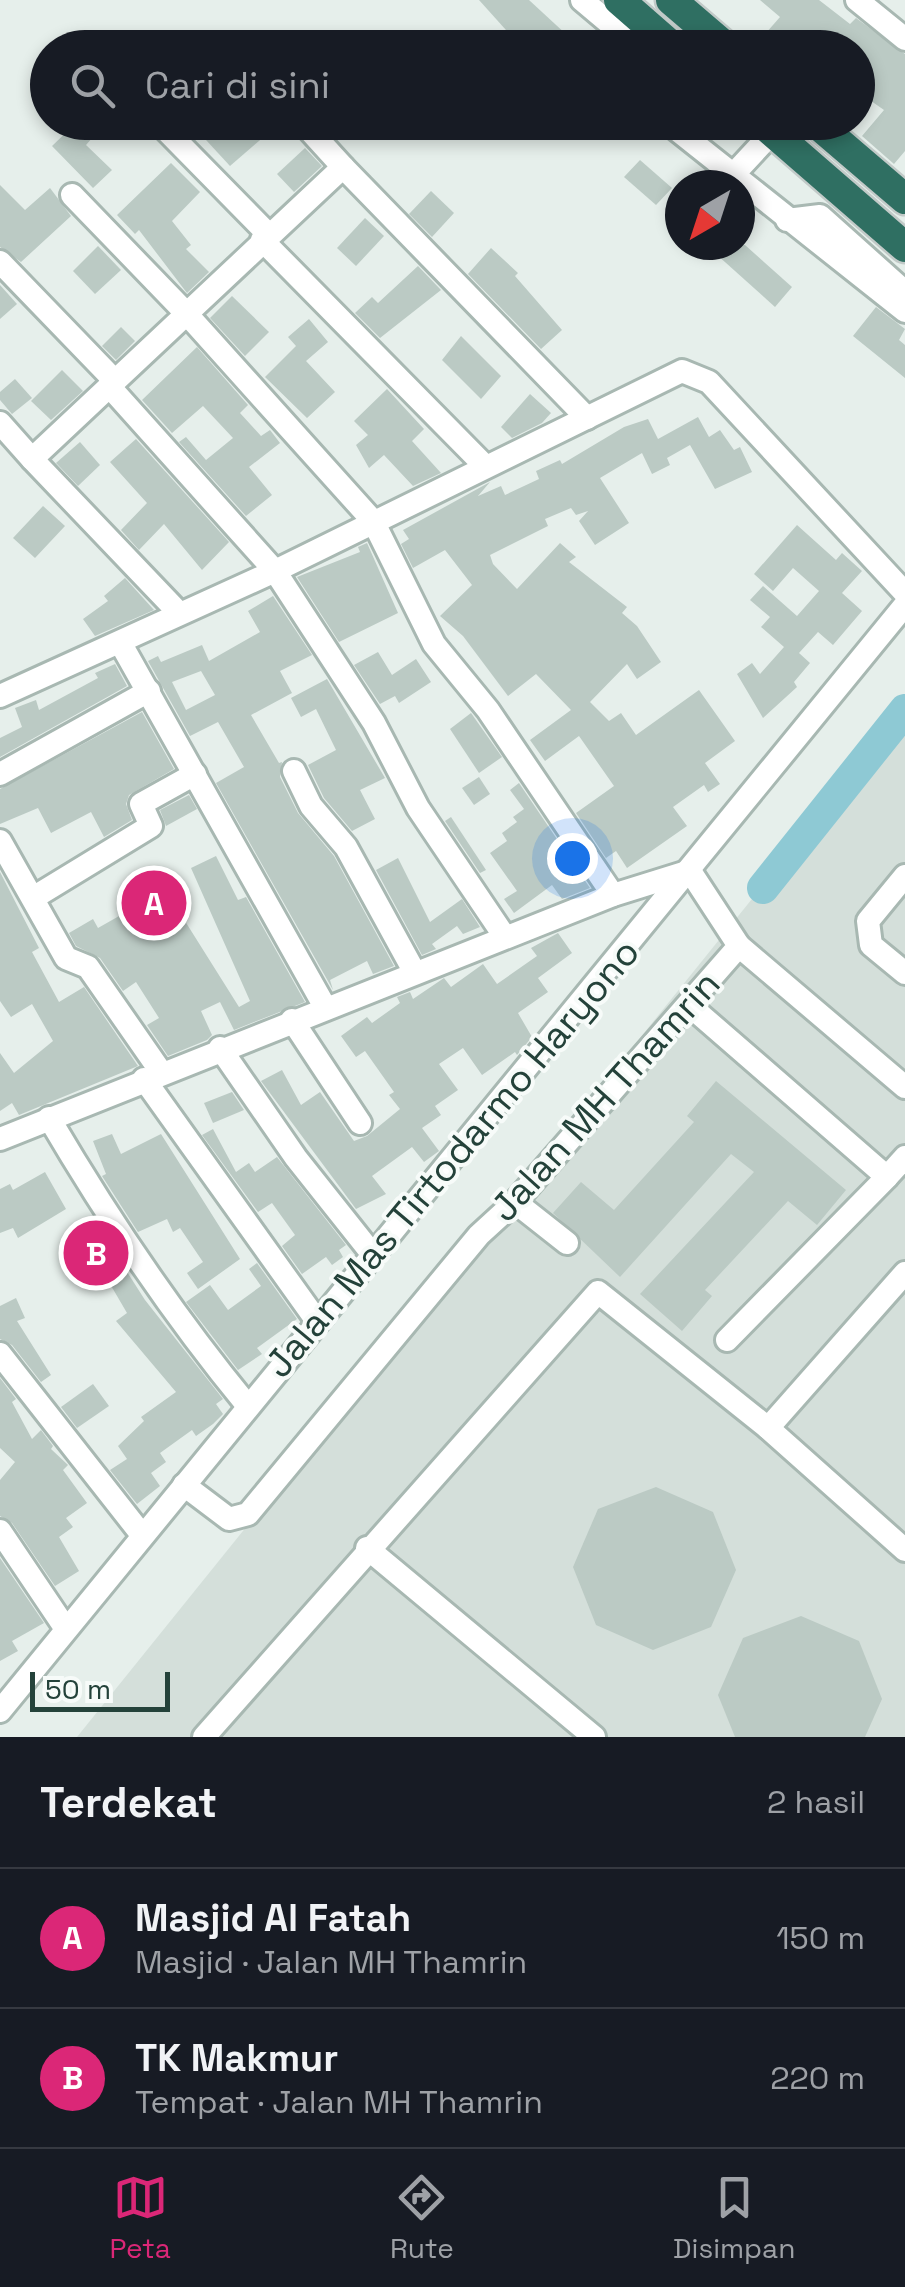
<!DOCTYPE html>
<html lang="id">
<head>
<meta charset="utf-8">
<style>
	body { margin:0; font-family:"Space Grotesk",sans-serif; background:#20242c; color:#f1f3f6 }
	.compass { position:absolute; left:665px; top:170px; width:90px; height:90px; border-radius:50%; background:#171b24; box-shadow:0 5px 15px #0003; rotate:219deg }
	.scale { position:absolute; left:30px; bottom:25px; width:140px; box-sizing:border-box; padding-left:10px; border:5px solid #24423a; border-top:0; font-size:28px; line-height:35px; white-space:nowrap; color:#24423a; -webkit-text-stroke:8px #f7fbf9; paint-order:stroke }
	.you { position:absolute; left:572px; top:858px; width:35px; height:35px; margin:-25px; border:8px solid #fff; border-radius:50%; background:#1a73e8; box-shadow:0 0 0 15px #1a73e833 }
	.badge { display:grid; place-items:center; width:65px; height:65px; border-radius:50%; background:#db2777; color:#fff; font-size:32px; font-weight:700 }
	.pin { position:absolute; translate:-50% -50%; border:5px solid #fff; box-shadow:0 2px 10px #0006 }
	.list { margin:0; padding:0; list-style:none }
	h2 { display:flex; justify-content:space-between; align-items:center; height:130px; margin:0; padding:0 40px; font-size:42px }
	h2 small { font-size:32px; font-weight:400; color:#9ea1a6 }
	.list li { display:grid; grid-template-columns:65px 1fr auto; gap:30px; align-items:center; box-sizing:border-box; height:140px; padding:0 40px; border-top:2px solid #363941 }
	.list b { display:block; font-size:38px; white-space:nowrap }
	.list p { margin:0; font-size:32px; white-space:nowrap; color:#9ea1a6 }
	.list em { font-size:32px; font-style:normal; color:#9ea1a6 }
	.icon { flex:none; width:55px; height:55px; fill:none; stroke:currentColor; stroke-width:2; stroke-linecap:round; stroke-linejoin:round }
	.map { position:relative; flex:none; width:905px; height:1737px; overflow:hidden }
	.search { position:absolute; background:#171b24; box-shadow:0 5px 15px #0003; left:30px; right:30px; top:30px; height:110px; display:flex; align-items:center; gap:25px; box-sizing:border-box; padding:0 35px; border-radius:55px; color:#9ea1a6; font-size:38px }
	.sheet { height:410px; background:#171b24 }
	nav { display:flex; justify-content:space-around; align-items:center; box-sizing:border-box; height:140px; border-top:2px solid #363941; background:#171b24; font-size:28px; color:#9ea1a6 }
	nav a { display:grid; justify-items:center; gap:5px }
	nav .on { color:#db2777 }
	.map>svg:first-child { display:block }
	.built { fill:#d4dfda }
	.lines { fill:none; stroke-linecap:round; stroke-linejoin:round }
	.river { stroke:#8ec9d4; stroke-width:32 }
	.building { fill:#bbcac4; fill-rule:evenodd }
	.minor-casing { stroke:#a8b8b2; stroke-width:28 }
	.highway-casing { stroke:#c2cac8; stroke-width:35 }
	.minor { stroke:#fff; stroke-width:22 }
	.highway { stroke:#2f6f62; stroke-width:30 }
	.labels { text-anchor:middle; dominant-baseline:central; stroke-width:8; stroke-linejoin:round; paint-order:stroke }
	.street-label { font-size:38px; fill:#24423a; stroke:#f7fbf9 }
</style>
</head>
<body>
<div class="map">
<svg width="905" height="1737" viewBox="0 0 905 1737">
	<rect width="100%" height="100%" fill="#e6efeb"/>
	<path class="built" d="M 905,709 L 905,1737 L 77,1737 Z"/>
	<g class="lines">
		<path class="river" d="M 763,888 L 905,710"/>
	</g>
	<g class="building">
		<path d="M 479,0 L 529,0 L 581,48 L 522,48 Z"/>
		<path d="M 760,0 L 819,0 L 850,24 L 856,18 L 905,54 L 905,151 L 894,164 L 862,136 L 884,110 L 864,96 L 872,86 L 858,75 L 858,48 L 783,48 L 766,33 L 780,17 Z"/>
		<path d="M 77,122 L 106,122 L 86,145 L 112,170 L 93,188 L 52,146 Z"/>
		<path d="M 226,122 L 281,122 L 230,166 L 206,140 Z"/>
		<path d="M 305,148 L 322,166 L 294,192 L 277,174 Z"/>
		<path d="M 640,160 L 672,188 L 656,205 L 624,177 Z"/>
		<path d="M 171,163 L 200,192 L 172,221 L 191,245 L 186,249 L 209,272 L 187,293 L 139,230 L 135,234 L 117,215 Z"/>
		<path d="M 0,185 L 25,210 L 50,188 L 71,216 L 21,262 L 0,247 Z"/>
		<path d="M 431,191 L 454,213 L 432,237 L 409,214 Z"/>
		<path d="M 365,218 L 384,236 L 356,266 L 337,248 Z"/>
		<path d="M 706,245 L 745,245 L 792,287 L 775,307 Z"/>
		<path d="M 98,246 L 121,270 L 95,294 L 73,271 Z"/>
		<path d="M 491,248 L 518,273 L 515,276 L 562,330 L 541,349 L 468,274 Z"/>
		<path d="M 418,266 L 441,290 L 380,338 L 355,313 L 372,297 L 378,303 Z"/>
		<path d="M 0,285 L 17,304 L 0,319 Z"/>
		<path d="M 232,296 L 269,332 L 245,356 L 210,318 Z"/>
		<path d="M 876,307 L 905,329 L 899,340 L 905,345 L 905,378 L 853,336 Z"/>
		<path d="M 309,319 L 328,342 L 306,361 L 335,392 L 307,418 L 265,377 L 296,346 L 288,337 Z"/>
		<path d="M 121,327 L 135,341 L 116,360 L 102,346 Z"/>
		<path d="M 461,336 L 501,376 L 481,399 L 442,360 Z"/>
		<path d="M 197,347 L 248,405 L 240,413 L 261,436 L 270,430 L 280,443 L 249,467 L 272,495 L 246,516 L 179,442 L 186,437 L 206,460 L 233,438 L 203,406 L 172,433 L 142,400 Z"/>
		<path d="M 62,370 L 83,391 L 51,420 L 31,401 Z"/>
		<path d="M 15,379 L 32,398 L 12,414 L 0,400 L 0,392 Z"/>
		<path d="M 387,389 L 424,429 L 412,441 L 441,473 L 413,486 L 384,455 L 369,468 L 356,445 L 368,435 L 354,421 Z"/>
		<path d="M 530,394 L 551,413 L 542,423 L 512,438 L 501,427 Z"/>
		<path d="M 698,417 L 709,437 L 720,430 L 734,450 L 740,447 L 752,472 L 715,489 L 690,445 L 667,458 L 670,465 L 652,474 L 642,453 L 600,478 L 629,523 L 595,545 L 579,521 L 588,511 L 576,515 L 571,508 L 545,519 L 548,526 L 490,555 L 493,564 L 517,589 L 560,543 L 576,557 L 569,562 L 627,607 L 622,613 L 637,626 L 661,662 L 637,679 L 627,664 L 590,702 L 609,721 L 621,713 L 636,735 L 699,690 L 735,741 L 705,763 L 720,784 L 708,792 L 704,785 L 673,807 L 687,826 L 627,868 L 616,851 L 606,858 L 576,813 L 614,786 L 579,736 L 545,761 L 530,740 L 571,710 L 536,674 L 508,696 L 463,636 L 440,616 L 472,585 L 445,550 L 413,568 L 401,544 L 409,539 L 403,530 L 490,482 L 478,496 L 501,486 L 505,495 L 539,479 L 536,471 L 560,460 L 562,464 L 624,427 L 648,419 L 658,439 Z"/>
		<path d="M 136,439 L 229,542 L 202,570 L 164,524 L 139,550 L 121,530 L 147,503 L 110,462 Z"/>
		<path d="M 80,442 L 100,465 L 78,486 L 56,463 Z"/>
		<path d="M 43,506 L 65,526 L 35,558 L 13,538 Z"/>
		<path d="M 797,525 L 836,560 L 842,553 L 862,571 L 842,593 L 862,611 L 833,645 L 818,632 L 799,653 L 810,663 L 794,682 L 797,687 L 763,718 L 737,674 L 752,663 L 760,674 L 784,647 L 761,627 L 770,617 L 750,600 L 763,586 L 797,616 L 819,591 L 793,568 L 773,591 L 754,574 Z"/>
		<path d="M 367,543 L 398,613 L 339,642 L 297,577 L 360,552 L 358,547 Z"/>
		<path d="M 125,578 L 154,610 L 95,636 L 83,619 L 108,601 L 104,596 Z"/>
		<path d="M 273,596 L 312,655 L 280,671 L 292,693 L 251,715 L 279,763 L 282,762 L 280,777 L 298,813 L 334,856 L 394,966 L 373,974 L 367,961 L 330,980 L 333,990 L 216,783 L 244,767 L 218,722 L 190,736 L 148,661 L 158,656 L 161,662 L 202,645 L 209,661 L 260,632 L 248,611 ZM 201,671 L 215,695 L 186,710 L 172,682 Z"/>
		<path d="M 378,652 L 392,675 L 416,659 L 431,682 L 399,703 L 395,696 L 380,704 L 354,665 Z"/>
		<path d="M 115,664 L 127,686 L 0,757 L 0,738 L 22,727 L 15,708 L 36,700 L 39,710 L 98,678 L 95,673 Z"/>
		<path d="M 327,679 L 385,778 L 360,790 L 375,819 L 352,831 L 324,798 L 308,765 L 336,750 L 316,709 L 301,717 L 291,698 Z"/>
		<path d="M 142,712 L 174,769 L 129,795 L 126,804 L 132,820 L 104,837 L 91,812 L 51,833 L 38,808 L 0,824 L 0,789 Z"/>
		<path d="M 471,713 L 502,757 L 479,773 L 450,729 Z"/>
		<path d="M 479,777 L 490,794 L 474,805 L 462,788 Z"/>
		<path d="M 519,783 L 590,888 L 562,899 L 552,885 L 514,913 L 504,899 L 517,891 L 490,853 L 507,841 L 502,833 L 517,822 L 513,817 L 524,809 L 510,790 Z"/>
		<path d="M 189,795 L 197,809 L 166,826 L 160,810 Z"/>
		<path d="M 451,817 L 486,870 L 480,873 L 445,821 Z"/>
		<path d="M 216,856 L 238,900 L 246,897 L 305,1002 L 234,1030 L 220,1002 L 201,1011 L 212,1035 L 207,1040 L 168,1056 L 147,1025 L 159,1018 L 136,982 L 123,991 L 100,958 L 76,946 L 69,933 L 93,919 L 98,928 L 135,907 L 122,885 L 151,867 L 239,1007 L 250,1001 L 191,868 Z"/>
		<path d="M 398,858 L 430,922 L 462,899 L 480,927 L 463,934 L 457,926 L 432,944 L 436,949 L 422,955 L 376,870 Z"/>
		<path d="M 0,872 L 39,948 L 32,952 L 59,1002 L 84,987 L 138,1066 L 19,1115 L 12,1103 L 0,1111 L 0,1053 L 14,1073 L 53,1041 L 32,1004 L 11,1017 L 0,1001 Z"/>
		<path d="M 558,933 L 572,953 L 538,978 L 548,992 L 518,1013 L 532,1037 L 517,1055 L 515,1052 L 482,1075 L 463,1048 L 439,1064 L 458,1090 L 435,1106 L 441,1115 L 422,1128 L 439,1151 L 424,1162 L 412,1147 L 372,1176 L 386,1194 L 356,1209 L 261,1081 L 282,1070 L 301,1105 L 320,1092 L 354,1141 L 367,1136 L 400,1109 L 389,1095 L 394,1092 L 365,1051 L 356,1057 L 341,1036 L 367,1017 L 372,1023 L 400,1003 L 397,997 L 410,992 L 413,999 L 444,978 L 451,987 L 483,964 L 497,984 L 537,956 L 531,948 Z"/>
		<path d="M 716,1081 L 846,1190 L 817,1225 L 788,1201 L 705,1290 L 712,1296 L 682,1331 L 640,1294 L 754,1172 L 731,1154 L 620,1277 L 553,1213 L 581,1182 L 614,1210 L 694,1122 L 687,1116 Z"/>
		<path d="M 232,1092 L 244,1110 L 213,1123 L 204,1103 Z"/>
		<path d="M 213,1129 L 236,1172 L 249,1163 L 255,1172 L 277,1157 L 346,1245 L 339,1250 L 343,1257 L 332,1265 L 326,1257 L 302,1274 L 282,1246 L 295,1235 L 272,1203 L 258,1212 L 202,1135 Z"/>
		<path d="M 112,1134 L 121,1154 L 161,1134 L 240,1259 L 198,1289 L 187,1273 L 203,1262 L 180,1228 L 173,1232 L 167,1219 L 138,1232 L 102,1176 L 106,1174 L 93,1141 Z"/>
		<path d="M 45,1172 L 66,1209 L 18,1238 L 13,1228 L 0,1233 L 0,1189 L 10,1184 L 13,1190 Z"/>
		<path d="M 99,1228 L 145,1300 L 223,1399 L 216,1404 L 223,1414 L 213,1424 L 196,1436 L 192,1430 L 160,1453 L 166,1462 L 151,1473 L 160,1486 L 137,1504 L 110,1470 L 127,1459 L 118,1446 L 144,1421 L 141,1417 L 176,1392 L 116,1321 L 127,1313 L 103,1272 L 90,1280 L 68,1249 Z"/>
		<path d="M 257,1263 L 297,1319 L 257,1348 L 262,1354 L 238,1370 L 186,1302 L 210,1285 L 228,1310 L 261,1286 L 249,1269 Z"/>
		<path d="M 16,1298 L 25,1318 L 17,1321 L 51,1375 L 41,1382 L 12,1345 L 0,1339 L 0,1306 Z"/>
		<path d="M 0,1378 L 16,1399 L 12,1402 L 32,1439 L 41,1430 L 53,1446 L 51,1449 L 68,1465 L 63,1470 L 87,1503 L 66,1518 L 73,1527 L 59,1537 L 79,1571 L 55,1586 L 12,1523 L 0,1516 L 0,1480 L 15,1462 L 0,1448 Z"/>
		<path d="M 93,1384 L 109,1406 L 77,1428 L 61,1407 Z"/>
		<path d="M 656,1487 L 713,1512 L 736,1570 L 711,1627 L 653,1650 L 596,1625 L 573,1567 L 598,1509 Z"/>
		<path d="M 0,1558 L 44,1623 L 12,1641 L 18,1651 L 0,1661 Z"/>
		<path d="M 801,1616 L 859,1641 L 882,1699 L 865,1737 L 735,1737 L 718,1695 L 743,1638 Z"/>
	</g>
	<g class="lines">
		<g class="minor-casing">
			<g id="minor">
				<path d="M 582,0 L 639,48"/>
				<path d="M 857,0 L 905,39"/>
				<path d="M 158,122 L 268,234"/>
				<path d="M 302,122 L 343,167"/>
				<path d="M 667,122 L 905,311"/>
				<path d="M 732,176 L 782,122"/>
				<path d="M 72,195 L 185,312 L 373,521 L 434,644 L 488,710 L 613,895"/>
				<path d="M 787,220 L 820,216 L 905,292"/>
				<path d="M 262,240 L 485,466"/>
				<path d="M 0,262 L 115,381"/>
				<path d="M 109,386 L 275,571 L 374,723 L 418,808 L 505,937"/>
				<path d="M 0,423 L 32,459"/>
				<path d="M 179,613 L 32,459 L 343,167 L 587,418"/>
				<path d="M 121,644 L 325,1007"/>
				<path d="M 0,696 L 275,571 L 682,371 L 709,382 L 905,593"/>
				<path d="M 294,771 L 311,806 L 346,847 L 415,973"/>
				<path d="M 0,774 L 149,691"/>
				<path d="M 0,841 L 66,958 L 88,967 L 161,1072"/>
				<path d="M 905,876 L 868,921 L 871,945 L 905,973"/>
				<path d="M 33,898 L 151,826 L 141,804 L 195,774"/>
				<path d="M 739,946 L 905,1087"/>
				<path d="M 689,1005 L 887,1177 L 727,1340"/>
				<path d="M 292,1020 L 360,1123"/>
				<path d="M 220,1048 L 296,1158 L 373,1255"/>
				<path d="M 144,1079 L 317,1321"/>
				<path d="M 49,1118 C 109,1220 172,1314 247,1405"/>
				<path d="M 0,1139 L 613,895 L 690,871 L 739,946 L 515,1202 L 479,1235 L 248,1514 L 229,1519 L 184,1485"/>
				<path d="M 887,1177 L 905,1157"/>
				<path d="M 515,1202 L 567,1243"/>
				<path d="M 0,1354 L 142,1535"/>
				<path d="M 768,1428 L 905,1550"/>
				<path d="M 0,1531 L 66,1629"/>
				<path d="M 367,1548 L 594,1737"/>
				<path d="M 0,1711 L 905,605"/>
				<path d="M 204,1737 L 598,1292 L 768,1428 L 905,1273"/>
			</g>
		</g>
		<g class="highway-casing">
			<g id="highway">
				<path d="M 619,0 L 674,48"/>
				<path d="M 671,0 L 727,48"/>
				<path d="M 761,122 L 905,247"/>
				<path d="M 815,122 L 905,199"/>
			</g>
		</g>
		<use href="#minor" class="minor"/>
		<use href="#highway" class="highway"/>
	</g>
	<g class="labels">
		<g class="street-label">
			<text transform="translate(605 1096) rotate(-48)">Jalan MH Thamrin</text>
			<text transform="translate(452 1158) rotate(-50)">Jalan Mas Tirtodarmo Haryono</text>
		</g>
	</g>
</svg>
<svg class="compass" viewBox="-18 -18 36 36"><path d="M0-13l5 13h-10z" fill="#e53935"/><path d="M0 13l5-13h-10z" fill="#9ea1a6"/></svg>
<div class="scale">50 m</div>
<div class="you"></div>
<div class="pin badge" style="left:154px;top:903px">A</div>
<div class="pin badge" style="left:96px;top:1253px">B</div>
<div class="search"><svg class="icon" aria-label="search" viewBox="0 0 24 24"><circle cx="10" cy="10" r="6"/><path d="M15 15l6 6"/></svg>Cari di sini</div>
</div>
<section class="sheet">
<h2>Terdekat<small>2 hasil</small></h2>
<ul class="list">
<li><span class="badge">A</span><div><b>Masjid Al Fatah</b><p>Masjid · Jalan MH Thamrin</p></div><em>150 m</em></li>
<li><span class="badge">B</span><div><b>TK Makmur</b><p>Tempat · Jalan MH Thamrin</p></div><em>220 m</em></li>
</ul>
</section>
<nav>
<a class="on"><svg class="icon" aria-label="map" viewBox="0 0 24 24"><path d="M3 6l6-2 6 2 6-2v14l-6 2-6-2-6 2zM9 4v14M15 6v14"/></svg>Peta</a>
<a><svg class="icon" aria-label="directions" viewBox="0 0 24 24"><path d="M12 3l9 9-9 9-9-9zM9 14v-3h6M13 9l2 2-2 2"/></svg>Rute</a>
<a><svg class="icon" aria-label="saved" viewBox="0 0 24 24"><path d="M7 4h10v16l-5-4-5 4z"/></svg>Disimpan</a>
</nav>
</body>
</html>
